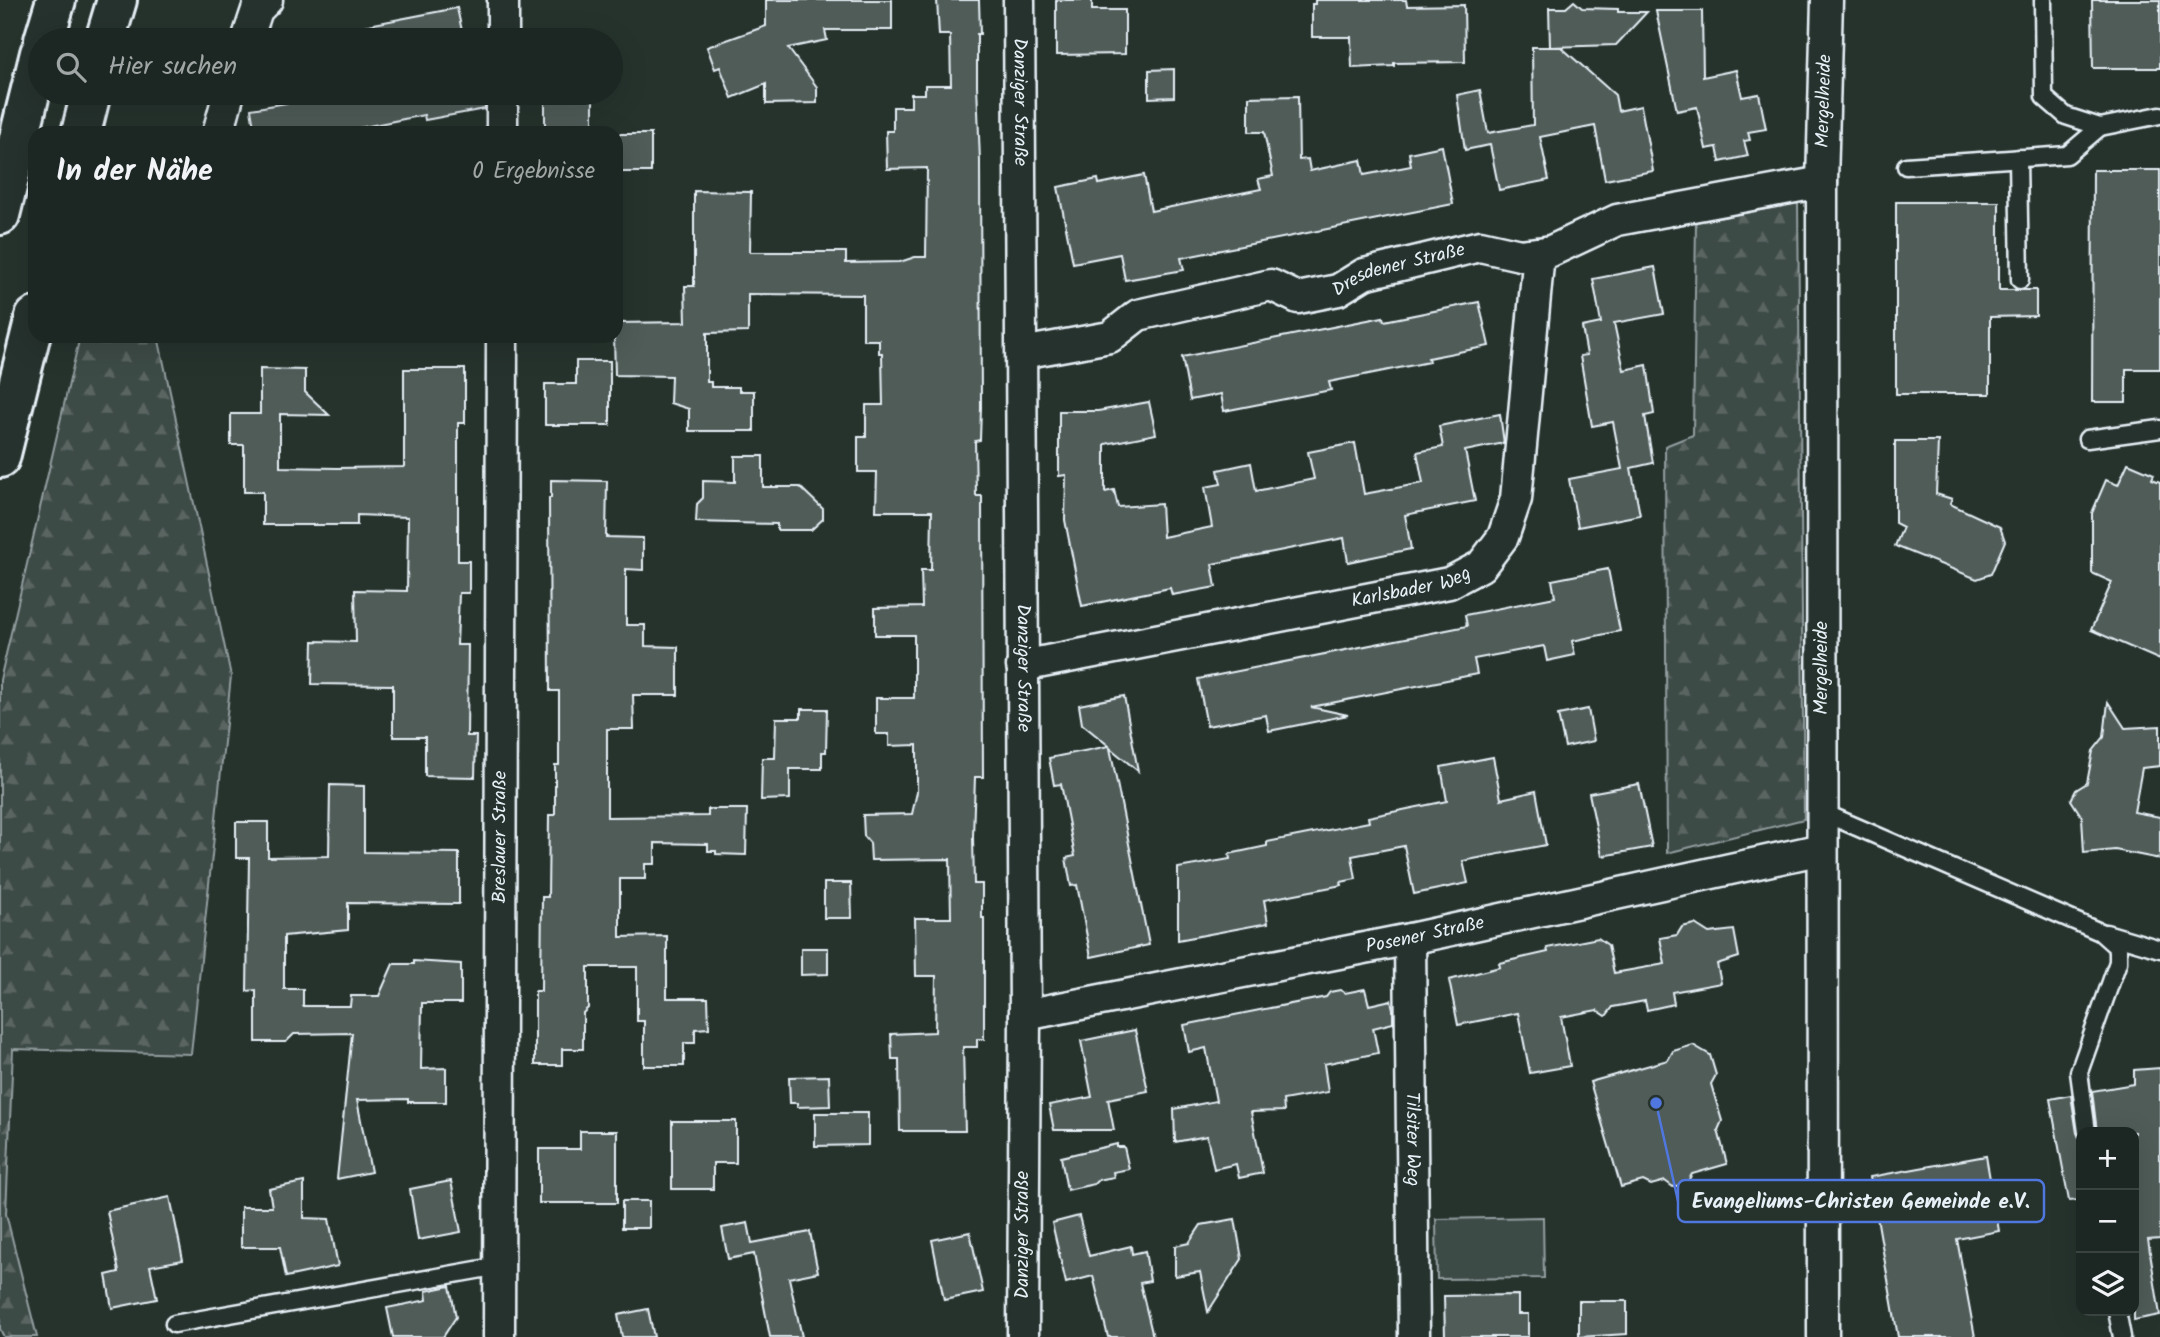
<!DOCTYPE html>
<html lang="de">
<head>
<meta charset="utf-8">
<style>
	body { margin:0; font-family:Kalam,sans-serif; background:#252e2a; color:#f1f3f6 }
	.controls { position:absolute; right:21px; bottom:21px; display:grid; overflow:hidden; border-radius:14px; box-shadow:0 7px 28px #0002 }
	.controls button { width:63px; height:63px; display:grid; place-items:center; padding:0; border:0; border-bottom:2px solid #3a4340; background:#1c2622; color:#f1f3f6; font:35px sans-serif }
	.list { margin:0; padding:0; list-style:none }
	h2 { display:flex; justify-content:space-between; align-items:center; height:91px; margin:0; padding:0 28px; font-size:30px }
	h2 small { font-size:23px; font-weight:400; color:#a0a5a5 }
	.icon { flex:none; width:38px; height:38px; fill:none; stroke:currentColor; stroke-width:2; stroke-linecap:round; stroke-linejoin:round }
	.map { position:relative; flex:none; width:2160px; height:1337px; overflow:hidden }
	.search { position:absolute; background:#1c2622; box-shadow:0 7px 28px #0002; left:28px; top:28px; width:595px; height:77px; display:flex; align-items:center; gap:18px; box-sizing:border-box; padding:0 24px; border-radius:38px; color:#a0a5a5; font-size:26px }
	.panel { position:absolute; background:#1c2622; box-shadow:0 7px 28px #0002; left:28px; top:126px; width:595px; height:217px; border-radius:21px }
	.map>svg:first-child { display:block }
	.forest { fill:url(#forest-firs); stroke:#939ea0; stroke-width:2 }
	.park { fill:#3e4b47; stroke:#939ea0; stroke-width:2 }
	.building { fill:#505c59; stroke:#e8f1f8; stroke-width:2 }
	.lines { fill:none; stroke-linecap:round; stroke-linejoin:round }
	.lane-casing { stroke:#e8f1f8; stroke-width:21 }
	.street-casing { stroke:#e8f1f8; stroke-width:35 }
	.highway-casing { stroke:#e8f1f8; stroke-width:44 }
	.lane { stroke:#26332d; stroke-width:16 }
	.street { stroke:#26332d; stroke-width:30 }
	.highway { stroke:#26332d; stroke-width:38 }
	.labels { text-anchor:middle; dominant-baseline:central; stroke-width:5; stroke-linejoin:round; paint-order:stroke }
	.street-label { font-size:19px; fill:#e8f1f8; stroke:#26332d }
	.leader { fill:none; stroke:#5077e0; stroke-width:2.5 }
	.callout-dot { fill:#5077e0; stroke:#26332d; stroke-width:2.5 }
	.callout { fill:#26332d; stroke:#5077e0; stroke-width:2.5 }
	.callout-label { font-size:21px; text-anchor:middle; font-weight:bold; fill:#e8f1f8 }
</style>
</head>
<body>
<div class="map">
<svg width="2160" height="1337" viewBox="0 0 2160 1337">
	<defs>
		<pattern id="forest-firs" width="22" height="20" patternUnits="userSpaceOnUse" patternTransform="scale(1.75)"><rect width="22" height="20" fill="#3e4b47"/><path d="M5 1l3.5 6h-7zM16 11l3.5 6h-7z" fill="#5a6562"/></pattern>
	</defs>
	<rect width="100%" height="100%" fill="#26332d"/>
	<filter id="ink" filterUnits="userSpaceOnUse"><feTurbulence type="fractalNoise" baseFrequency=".0143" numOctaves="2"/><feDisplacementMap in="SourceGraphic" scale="14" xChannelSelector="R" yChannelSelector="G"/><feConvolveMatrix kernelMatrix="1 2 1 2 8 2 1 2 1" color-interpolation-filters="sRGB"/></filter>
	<g filter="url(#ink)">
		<g class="forest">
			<path d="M 1798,203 L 1804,819 L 1667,853 L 1665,446 L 1693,435 L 1696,222 Z"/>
			<path d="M 80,336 L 158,336 L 231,676 L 191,1054 L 13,1049 L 6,1214 L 37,1337 L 4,1337 L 0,1329 L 0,680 Z"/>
		</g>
		<path class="park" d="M 1543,1217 L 1544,1278 L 1437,1279 L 1436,1219 Z"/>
		<g class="building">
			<path d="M 766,0 L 892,0 L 892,30 L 825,30 L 827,40 L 788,48 L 817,87 L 817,103 L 766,104 L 766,84 L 732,98 L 720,67 L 715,69 L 707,47 L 766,26 Z"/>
			<path d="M 937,0 L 979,0 L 980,34 L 977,34 L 977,85 L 980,161 L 981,408 L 980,440 L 975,441 L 976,496 L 982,496 L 983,777 L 975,777 L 973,837 L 974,884 L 982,884 L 982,918 L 984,918 L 984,1039 L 977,1039 L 977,1047 L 963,1047 L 965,1131 L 900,1131 L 899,1059 L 892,1059 L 891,1034 L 935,1032 L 936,976 L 916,976 L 915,918 L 951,918 L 950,859 L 871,860 L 870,843 L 864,836 L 863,815 L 912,814 L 917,792 L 917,745 L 889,746 L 889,734 L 876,734 L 876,698 L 914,698 L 914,635 L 875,635 L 875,608 L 922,607 L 921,570 L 931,570 L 932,511 L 876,511 L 877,472 L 858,472 L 858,437 L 866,437 L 866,405 L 883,405 L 882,353 L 879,353 L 879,340 L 863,340 L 863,295 L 748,294 L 748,332 L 707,333 L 707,382 L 711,382 L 711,387 L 739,387 L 739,391 L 754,391 L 754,431 L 689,431 L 689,409 L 670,403 L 671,376 L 615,375 L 614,336 L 616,336 L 616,323 L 686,322 L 685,286 L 694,286 L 694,191 L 751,192 L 750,252 L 846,252 L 846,263 L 900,262 L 915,257 L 926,257 L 927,168 L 887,169 L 886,131 L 893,131 L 893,107 L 911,107 L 911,94 L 925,94 L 925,85 L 951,85 L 950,35 L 939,35 Z"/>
			<path d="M 1056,0 L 1092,0 L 1092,10 L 1125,10 L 1125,54 L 1056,55 Z"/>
			<path d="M 1315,0 L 1406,0 L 1407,6 L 1464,5 L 1465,62 L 1394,63 L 1394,66 L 1352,68 L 1351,37 L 1312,37 L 1312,4 L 1315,4 Z"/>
			<path d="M 2092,0 L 2160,0 L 2160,68 L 2093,68 Z"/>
			<path d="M 1574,1 L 1582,8 L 1618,9 L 1618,12 L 1647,12 L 1616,45 L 1550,47 L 1549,8 L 1566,8 Z"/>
			<path d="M 457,8 L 464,40 L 354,40 L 353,28 Z"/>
			<path d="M 1656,11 L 1702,11 L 1703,77 L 1736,70 L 1742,97 L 1759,94 L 1766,129 L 1748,132 L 1750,140 L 1744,141 L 1748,156 L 1720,162 L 1717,147 L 1706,149 L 1697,107 L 1677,111 Z"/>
			<path d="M 1532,47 L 1561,47 L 1615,95 L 1618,111 L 1641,106 L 1653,171 L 1605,180 L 1595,126 L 1540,137 L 1549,180 L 1499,190 L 1490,145 L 1465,150 L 1457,95 L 1480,90 L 1488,133 L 1533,125 Z"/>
			<path d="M 1174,69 L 1174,97 L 1149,98 L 1149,70 Z"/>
			<path d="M 345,93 L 485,93 L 485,109 L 425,120 L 424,115 L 334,133 L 255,133 L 251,109 Z"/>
			<rect x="545" y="93" width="48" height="40"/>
			<path d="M 1298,96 L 1299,160 L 1308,159 L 1310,171 L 1361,160 L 1364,175 L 1411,166 L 1409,153 L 1442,146 L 1453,204 L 1181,258 L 1184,270 L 1125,280 L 1120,254 L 1073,263 L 1058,187 L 1098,179 L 1099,184 L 1144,175 L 1151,211 L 1261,189 L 1258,179 L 1273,176 L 1264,132 L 1249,132 L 1249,97 Z"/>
			<rect x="616" y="134" width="35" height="38"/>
			<path d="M 2093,170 L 2160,170 L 2160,369 L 2126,369 L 2126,402 L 2092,402 Z"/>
			<path d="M 1896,202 L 1999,202 L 1999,290 L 2036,290 L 2036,316 L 1990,317 L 1990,394 L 1896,394 Z"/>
			<path d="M 1655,267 L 1664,314 L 1614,323 L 1624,370 L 1647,365 L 1654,414 L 1645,416 L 1653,463 L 1631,468 L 1640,515 L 1578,527 L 1569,479 L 1622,469 L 1613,422 L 1592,426 L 1580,356 L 1587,355 L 1582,327 L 1601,323 L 1593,279 Z"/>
			<path d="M 1479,302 L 1489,346 L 1428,358 L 1429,362 L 1329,382 L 1331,390 L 1224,411 L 1221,394 L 1190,400 L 1182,357 L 1383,317 L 1384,321 Z"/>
			<path d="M 576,361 L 610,361 L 610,425 L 545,425 L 545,384 L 576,384 Z"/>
			<path d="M 260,369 L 305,370 L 305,392 L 329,415 L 280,414 L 280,467 L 337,468 L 404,467 L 404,369 L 465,369 L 465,423 L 458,423 L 458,561 L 469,561 L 469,593 L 459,593 L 457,645 L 468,645 L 467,736 L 476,736 L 475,777 L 425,776 L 425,737 L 393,737 L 393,685 L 312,684 L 313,641 L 356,642 L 355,590 L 407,591 L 408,517 L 357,515 L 357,525 L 263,525 L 263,492 L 244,492 L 244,445 L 231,445 L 231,414 L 260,414 Z"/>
			<path d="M 1149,402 L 1156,434 L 1105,444 L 1105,492 L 1114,490 L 1118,507 L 1161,504 L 1163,537 L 1212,527 L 1205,487 L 1221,484 L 1218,470 L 1251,463 L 1256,491 L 1314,479 L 1308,452 L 1355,443 L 1364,494 L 1423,483 L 1417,452 L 1443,447 L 1439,426 L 1500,414 L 1504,443 L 1465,451 L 1475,501 L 1405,515 L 1411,549 L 1348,562 L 1344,538 L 1212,564 L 1216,587 L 1172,595 L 1170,588 L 1082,606 L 1065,520 L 1066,475 L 1059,476 L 1059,411 L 1098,411 Z"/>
			<path d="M 1895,441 L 1938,441 L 1936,494 L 1952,499 L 1950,504 L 2000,527 L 2005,541 L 1991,574 L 1977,579 L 1895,546 L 1903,527 L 1895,523 Z"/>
			<path d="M 735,456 L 763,456 L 763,487 L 800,487 L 823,509 L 823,519 L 811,530 L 777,530 L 777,524 L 696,522 L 697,504 L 703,498 L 703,481 L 735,482 Z"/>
			<path d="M 2128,463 L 2154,474 L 2152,479 L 2160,482 L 2160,660 L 2091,630 L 2112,582 L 2092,573 L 2092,513 L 2106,480 L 2118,485 Z"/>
			<path d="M 551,480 L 607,481 L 606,537 L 643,538 L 643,570 L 626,569 L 626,625 L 645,625 L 645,646 L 678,647 L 678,695 L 633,695 L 634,729 L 607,729 L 607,817 L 708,816 L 708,809 L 747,809 L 746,855 L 716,854 L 716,851 L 708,851 L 708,844 L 655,843 L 655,864 L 645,864 L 645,879 L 620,879 L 620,937 L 667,936 L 667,998 L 708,998 L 709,1028 L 695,1029 L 695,1043 L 684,1043 L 684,1066 L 644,1066 L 644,1021 L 637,1021 L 637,967 L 588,967 L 588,1008 L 583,1013 L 583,1049 L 562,1049 L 562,1065 L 535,1065 L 535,991 L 541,991 L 542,897 L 548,897 L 549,815 L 555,815 L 555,765 L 559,765 L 559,691 L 550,691 L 549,498 L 551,498 Z"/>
			<path d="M 1608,569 L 1620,631 L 1572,641 L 1575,655 L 1547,661 L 1544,646 L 1474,659 L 1477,674 L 1311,707 L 1348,715 L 1269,731 L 1266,715 L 1207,726 L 1198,679 L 1467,626 L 1465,615 L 1555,597 L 1552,580 Z"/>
			<path d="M 1124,696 L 1138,771 L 1110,748 L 1149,945 L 1091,957 L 1077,885 L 1071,886 L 1066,858 L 1075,856 L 1061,784 L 1054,785 L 1049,758 L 1109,746 L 1082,724 L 1079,705 Z"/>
			<path d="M 2108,702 L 2125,728 L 2160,726 L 2160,766 L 2142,768 L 2134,812 L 2160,817 L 2160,859 L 2115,850 L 2084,853 L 2082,817 L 2071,800 L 2076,790 L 2087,783 L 2093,751 L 2104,737 Z"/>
			<path d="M 801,709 L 827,709 L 826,752 L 822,752 L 822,769 L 790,769 L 790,799 L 761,800 L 762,758 L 775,758 L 776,718 L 801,718 Z"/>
			<path d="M 1588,709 L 1594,741 L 1565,747 L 1558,715 Z"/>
			<path d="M 1493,757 L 1501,799 L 1536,791 L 1546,845 L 1463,861 L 1468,883 L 1414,894 L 1404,846 L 1352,856 L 1356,879 L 1341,882 L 1342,885 L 1264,900 L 1268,923 L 1178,940 L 1178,868 L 1230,859 L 1229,854 L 1267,846 L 1267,842 L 1369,822 L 1368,817 L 1447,801 L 1441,767 Z"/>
			<path d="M 1639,784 L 1652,847 L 1602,856 L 1589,793 Z"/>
			<path d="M 330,785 L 364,786 L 364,852 L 459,853 L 459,904 L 348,903 L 348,930 L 284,936 L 284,989 L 303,989 L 303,1006 L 350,1006 L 351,996 L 379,996 L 393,964 L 414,964 L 414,961 L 461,964 L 461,1003 L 422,1003 L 421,1069 L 446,1068 L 446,1102 L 408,1102 L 408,1099 L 357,1100 L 371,1172 L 337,1179 L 352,1033 L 294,1034 L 286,1042 L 256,1042 L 256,990 L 247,991 L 249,858 L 236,858 L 236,822 L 268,822 L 268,857 L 329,856 Z"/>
			<path d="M 824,883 L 851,883 L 852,918 L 824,918 Z"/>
			<path d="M 1695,924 L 1709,933 L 1734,930 L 1739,957 L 1717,964 L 1721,983 L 1672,992 L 1674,1004 L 1647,1010 L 1645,1001 L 1613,1007 L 1606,1016 L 1597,1010 L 1561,1017 L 1570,1066 L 1530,1073 L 1518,1013 L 1458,1025 L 1449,980 L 1500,967 L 1499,963 L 1548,952 L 1547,948 L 1598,938 L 1608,945 L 1614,973 L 1665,964 L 1660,938 L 1677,935 L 1682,927 Z"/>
			<path d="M 801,948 L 828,948 L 828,974 L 801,975 Z"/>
			<path d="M 1365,989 L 1369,1005 L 1391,1000 L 1393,1009 L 1393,1023 L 1373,1028 L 1378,1053 L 1324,1064 L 1328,1092 L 1283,1100 L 1284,1111 L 1251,1112 L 1263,1173 L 1239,1178 L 1236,1164 L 1214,1169 L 1207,1136 L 1175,1142 L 1174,1109 L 1216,1101 L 1206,1048 L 1189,1052 L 1184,1025 L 1326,997 L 1330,992 L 1340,990 L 1345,993 Z"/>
			<path d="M 1135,1030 L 1148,1091 L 1108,1099 L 1114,1130 L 1054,1130 L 1049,1105 L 1092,1097 L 1081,1041 Z"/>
			<path d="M 1693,1045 L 1710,1055 L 1716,1075 L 1711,1084 L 1722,1121 L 1718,1130 L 1727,1164 L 1692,1174 L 1687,1183 L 1673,1187 L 1665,1181 L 1651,1185 L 1643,1181 L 1621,1187 L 1590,1082 L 1668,1060 L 1673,1051 Z"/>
			<path d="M 2160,1068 L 2160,1239 L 2148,1240 L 2160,1315 L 2134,1320 L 2134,1132 L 2097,1132 L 2092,1091 L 2134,1084 L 2134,1070 Z"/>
			<path d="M 829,1076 L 830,1106 L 797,1107 L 797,1103 L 790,1103 L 789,1077 Z"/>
			<path d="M 2071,1095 L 2077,1133 L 2081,1140 L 2081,1200 L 2069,1201 L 2050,1099 Z"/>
			<path d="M 815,1113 L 868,1113 L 868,1145 L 815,1146 Z"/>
			<path d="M 672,1121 L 736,1121 L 736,1163 L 713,1163 L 713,1189 L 672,1189 Z"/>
			<path d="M 580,1131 L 617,1131 L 617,1203 L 539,1203 L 539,1149 L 580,1149 Z"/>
			<path d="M 1117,1144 L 1117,1147 L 1124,1147 L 1129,1169 L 1113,1172 L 1114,1177 L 1098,1180 L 1094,1184 L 1067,1190 L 1061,1157 Z"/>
			<path d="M 1986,1156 L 1999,1231 L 1957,1239 L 1975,1337 L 1898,1337 L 1870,1177 Z"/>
			<path d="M 451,1181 L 461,1232 L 418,1240 L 410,1189 Z"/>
			<path d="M 304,1182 L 304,1218 L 329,1219 L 338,1266 L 286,1277 L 280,1247 L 241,1247 L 241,1207 L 272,1207 L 269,1189 Z"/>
			<path d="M 170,1197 L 183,1260 L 150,1266 L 157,1299 L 112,1308 L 106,1275 L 119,1272 L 107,1211 Z"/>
			<rect x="622" y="1201" width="27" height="27"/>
			<path d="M 1079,1216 L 1089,1256 L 1131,1246 L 1132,1254 L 1145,1251 L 1150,1281 L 1140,1283 L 1153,1337 L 1108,1337 L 1093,1276 L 1066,1283 L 1052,1223 Z"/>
			<path d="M 1235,1219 L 1242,1259 L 1208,1312 L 1200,1272 L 1175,1276 L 1175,1246 L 1189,1243 L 1201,1225 Z"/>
			<path d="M 748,1223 L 752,1243 L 810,1232 L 818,1272 L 789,1278 L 802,1337 L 770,1337 L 754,1254 L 728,1259 L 722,1228 Z"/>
			<path d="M 970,1232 L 983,1292 L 944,1300 L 932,1240 Z"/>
			<path d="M 450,1286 L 456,1317 L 443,1337 L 393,1337 L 387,1308 L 427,1300 L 426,1291 Z"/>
			<path d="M 1518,1295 L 1518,1314 L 1528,1314 L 1528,1337 L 1445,1337 L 1444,1296 Z"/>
			<path d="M 1579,1301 L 1627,1301 L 1627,1334 L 1579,1337 Z"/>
			<path d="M 648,1309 L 654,1337 L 622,1337 L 618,1315 Z"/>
		</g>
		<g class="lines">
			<g class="lane-casing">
				<g id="lane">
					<path d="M 2043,0 L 2044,97 L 2066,116 L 2100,127 L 2160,115"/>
					<path d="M 2018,158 L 2020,280"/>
					<path d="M 1906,166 L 2067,155 L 2100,127"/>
					<path d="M 2087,439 L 2160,429"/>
					<path d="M 1822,812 L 2100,932 L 2118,948 L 2118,962 L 2079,1072 L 2087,1132"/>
					<path d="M 2106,933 L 2160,949"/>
					<path d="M 2117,1311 L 2122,1337"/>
					<path d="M 174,1324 L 499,1266"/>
				</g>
			</g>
			<g class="street-casing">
				<g id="street">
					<path id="s1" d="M 1019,0 L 1025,1015 L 1023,1337"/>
					<path d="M 247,40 L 257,10 L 267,0"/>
					<path d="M 503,40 L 503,0"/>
					<path d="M 218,133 L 229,93"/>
					<path d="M 502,133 L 502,93"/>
					<path id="s2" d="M 1022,353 L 1110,337 L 1138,315 L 1271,285 L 1298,298 L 1338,290 L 1364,274 L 1480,246 L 1520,255 L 1539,253 L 1551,251 L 1617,220 L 1822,182"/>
					<path id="s3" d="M 1022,666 L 1449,583 L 1481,566 L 1503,537 L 1516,499 L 1539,253"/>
					<path id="s4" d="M 1410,939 L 1414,1337"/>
					<path id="s5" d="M 1025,1015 L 1410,939 L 1822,849"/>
					<path id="s6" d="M 499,1337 L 502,336"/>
					<path id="s7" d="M 1823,1337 L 1822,182 L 1827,0"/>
				</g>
			</g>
			<g class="highway-casing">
				<g id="highway">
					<path d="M 44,40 L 56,0"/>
					<path d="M 105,40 L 117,0"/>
					<path d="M 81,133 L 91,93"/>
					<path d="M 0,215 L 40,53"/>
					<path d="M 0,458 L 35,317"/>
				</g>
			</g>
			<use href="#lane" class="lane"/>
			<use href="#street" class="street"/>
			<use href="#highway" class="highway"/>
		</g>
	</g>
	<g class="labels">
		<g class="street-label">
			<text stroke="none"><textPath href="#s7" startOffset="1236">Mergelheide</textPath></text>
			<text stroke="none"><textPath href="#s1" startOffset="102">Danziger Straße</textPath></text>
			<text stroke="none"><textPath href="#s2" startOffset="397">Dresdener Straße</textPath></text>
			<text stroke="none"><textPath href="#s3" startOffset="397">Karlsbader Weg</textPath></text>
			<text stroke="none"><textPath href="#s1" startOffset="668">Danziger Straße</textPath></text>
			<text transform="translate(1822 668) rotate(-90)">Mergelheide</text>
			<text stroke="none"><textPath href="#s6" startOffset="500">Breslauer Straße</textPath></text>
			<text stroke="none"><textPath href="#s5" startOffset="408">Posener Straße</textPath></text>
			<text stroke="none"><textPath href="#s4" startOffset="200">Tilsiter Weg</textPath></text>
			<text transform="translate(1023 1235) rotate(-90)">Danziger Straße</text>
		</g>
	</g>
	<path class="leader" d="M1656 1103L1678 1201"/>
	<circle class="callout-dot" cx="1656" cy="1103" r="7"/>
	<rect class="callout" x="1678" y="1180" width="366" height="42" rx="7"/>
	<g class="callout-label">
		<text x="1861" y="1208">Evangeliums-Christen Gemeinde e.V.</text>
	</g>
</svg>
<div class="controls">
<button>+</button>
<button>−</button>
<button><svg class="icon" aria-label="layers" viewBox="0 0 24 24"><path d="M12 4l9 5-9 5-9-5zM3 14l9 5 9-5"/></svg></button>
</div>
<div class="search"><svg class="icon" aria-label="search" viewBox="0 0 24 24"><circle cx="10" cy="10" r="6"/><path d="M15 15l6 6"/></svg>Hier suchen</div>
<section class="panel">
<h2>In der Nähe<small>0 Ergebnisse</small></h2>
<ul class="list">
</ul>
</section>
</div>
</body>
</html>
